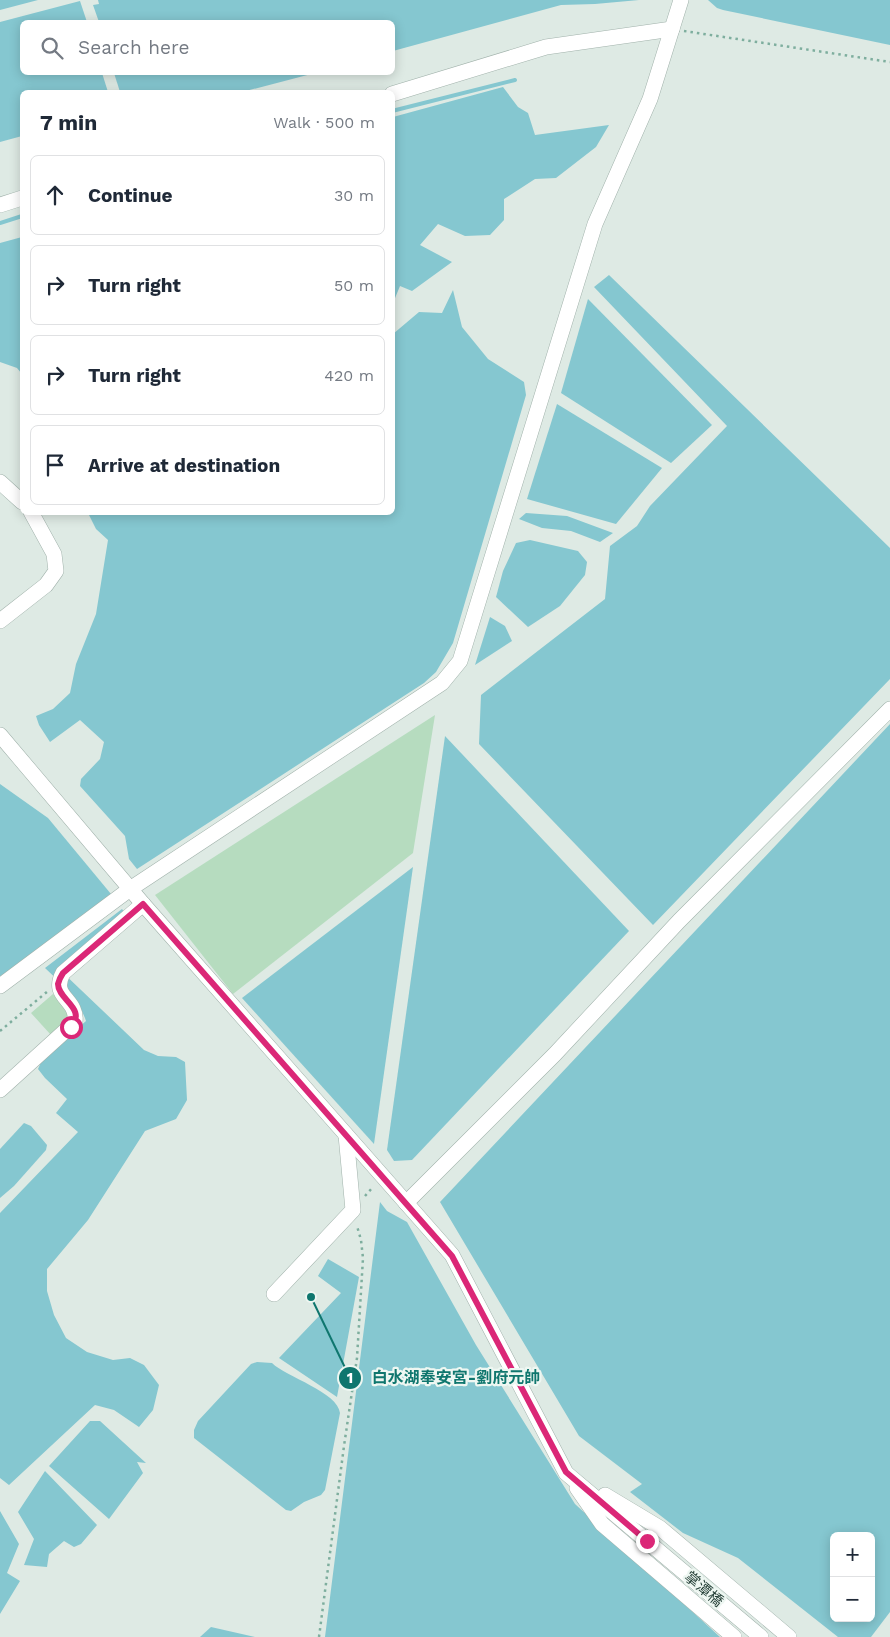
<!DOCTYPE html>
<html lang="en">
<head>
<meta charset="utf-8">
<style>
	body { margin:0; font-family:"Work Sans","Noto Sans TC",sans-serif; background:#f2f2f3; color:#1f2937 }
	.controls { position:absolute; right:15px; bottom:15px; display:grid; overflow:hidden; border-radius:8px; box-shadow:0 2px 12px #0003 }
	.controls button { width:45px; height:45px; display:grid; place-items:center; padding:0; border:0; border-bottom:1px solid #e0e1e3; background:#fff; color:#1f2937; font:25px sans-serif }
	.stop { position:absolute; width:15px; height:15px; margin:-11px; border:4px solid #db2777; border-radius:50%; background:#fff }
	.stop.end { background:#db2777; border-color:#fff; box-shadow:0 1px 5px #0008 }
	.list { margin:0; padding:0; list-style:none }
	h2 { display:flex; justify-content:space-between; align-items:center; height:65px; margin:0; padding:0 20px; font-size:21px }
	h2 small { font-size:16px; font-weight:400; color:#747a83 }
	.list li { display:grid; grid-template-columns:32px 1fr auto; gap:15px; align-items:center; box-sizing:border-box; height:80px; margin:0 10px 10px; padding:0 10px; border:1px solid #e0e1e3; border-radius:8px }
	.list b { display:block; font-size:19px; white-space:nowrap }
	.list em { font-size:16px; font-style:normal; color:#747a83 }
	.icon { flex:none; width:28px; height:28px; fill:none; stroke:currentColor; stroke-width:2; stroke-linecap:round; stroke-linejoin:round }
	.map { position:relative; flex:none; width:890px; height:1637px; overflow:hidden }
	.search { position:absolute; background:#fff; box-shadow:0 2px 12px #0003; left:20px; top:20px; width:375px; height:55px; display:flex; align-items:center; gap:12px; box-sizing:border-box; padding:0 18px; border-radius:8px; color:#747a83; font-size:19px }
	.panel { position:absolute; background:#fff; box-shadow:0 2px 12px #0003; left:20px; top:90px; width:375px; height:425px; border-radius:8px }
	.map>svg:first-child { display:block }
	.green { fill:#b6dcbf }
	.water { fill:#85c7d0; fill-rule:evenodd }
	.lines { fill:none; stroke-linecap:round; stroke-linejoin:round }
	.stream { stroke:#85c7d0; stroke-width:4 }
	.minor-casing { stroke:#a1b2ab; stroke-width:16 }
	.path { stroke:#7eae9e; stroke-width:2.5; stroke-dasharray:2.5 4; stroke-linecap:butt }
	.minor { stroke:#fff; stroke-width:15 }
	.route { stroke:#db2777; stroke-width:6 }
	.labels { text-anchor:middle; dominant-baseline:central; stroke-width:4.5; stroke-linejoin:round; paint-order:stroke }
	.street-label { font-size:15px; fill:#1f3a32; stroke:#eef7f2 }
	.leader { fill:none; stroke:#0f766e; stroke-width:2 }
	.callout-dot { fill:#0f766e; stroke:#eef7f2; stroke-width:2 }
	.mark-label { font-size:15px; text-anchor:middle; font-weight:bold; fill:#fff }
	.callout-label { font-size:16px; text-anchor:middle; font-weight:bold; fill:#0f766e; stroke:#eef7f2; stroke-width:4.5; stroke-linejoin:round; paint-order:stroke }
</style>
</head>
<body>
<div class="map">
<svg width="890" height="1637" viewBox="0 0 890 1637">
	<rect width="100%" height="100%" fill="#deeae4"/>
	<g class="green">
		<path d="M 435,715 L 413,853 L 233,994 L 155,895 Z"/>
		<path d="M 53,994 C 73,1016 74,1015 51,1035 L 31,1013 Z"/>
	</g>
	<g class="water">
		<path d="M 0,0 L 38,0 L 0,10 Z"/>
		<path d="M 98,0 L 639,0 L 595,4 L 561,5 L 393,51 L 392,22 L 99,22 L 93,5 L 99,4 Z"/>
		<path d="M 708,0 L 890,0 L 890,45 L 723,10 L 717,8 Z"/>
		<path d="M 80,1 L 87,22 L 22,22 L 22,72 L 102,73 L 108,92 L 22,92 L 22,136 L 0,142 L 0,22 Z"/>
		<path d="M 114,73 L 114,72 L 315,73 L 242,92 L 120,92 Z"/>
		<path d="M 503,87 L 518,107 L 528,113 L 535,135 L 609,125 L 596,147 L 556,178 L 535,179 L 504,199 L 504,220 L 490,235 L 465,236 L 438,224 L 420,245 L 452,262 L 412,291 L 400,286 L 393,303 L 393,117 Z"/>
		<path d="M 22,237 L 22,374 L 17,368 L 0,362 L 0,243 Z"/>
		<path d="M 609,275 L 890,548 L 890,679 L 653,925 L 479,744 L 481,695 L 605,599 L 610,546 L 637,526 L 650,506 L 727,426 L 594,287 Z"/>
		<path d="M 453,290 L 462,327 L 488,359 L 524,382 L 526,395 L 453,643 L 436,672 L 424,683 L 137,869 L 129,859 L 125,836 L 80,786 L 81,779 L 100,759 L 104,742 L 80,720 L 50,742 L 39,725 L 36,716 L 53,709 L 70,693 L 76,664 L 96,614 L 108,540 L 96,529 L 88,513 L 392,512 L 393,334 L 419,312 L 442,313 Z"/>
		<path d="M 588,299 L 712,425 L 671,463 L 561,393 Z"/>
		<path d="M 557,404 L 662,468 L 616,524 L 527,499 Z"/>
		<path d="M 526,513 L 567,516 L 613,533 L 600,542 L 571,531 L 542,528 L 519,519 Z"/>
		<path d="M 530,540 L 578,551 L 587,562 L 585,575 L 560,606 L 528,627 L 496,597 L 503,571 L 516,543 Z"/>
		<path d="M 490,617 L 505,626 L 512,641 L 475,665 Z"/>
		<path d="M 890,724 L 890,1612 L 871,1637 L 838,1637 L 738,1558 L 683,1533 L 630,1492 L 642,1484 L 579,1436 L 440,1202 ZM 834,1536 L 871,1536 L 871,1618 L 834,1618 Z"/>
		<path d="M 445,736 L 629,931 L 412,1160 L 394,1161 L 387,1150 Z"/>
		<path d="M 0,784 L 48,818 L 111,894 L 0,977 Z"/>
		<path d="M 413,867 L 374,1144 L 242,998 Z"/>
		<path d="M 122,909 L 125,913 L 59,969 L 144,1050 L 158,1056 L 176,1057 L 185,1062 L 187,1100 L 176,1119 L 145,1131 L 88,1220 L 47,1269 L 47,1291 L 54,1315 L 66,1338 L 87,1352 L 113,1360 L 130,1358 L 144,1365 L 159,1385 L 153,1410 L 139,1427 L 114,1410 L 95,1405 L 9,1485 L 0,1478 L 0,1213 L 78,1132 L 56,1113 L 67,1099 L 45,1078 L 38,1069 L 42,1060 L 86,1021 C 79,999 62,984 45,968 Z"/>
		<path d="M 24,1123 L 31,1126 L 47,1145 L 46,1150 L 14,1186 L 0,1198 L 0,1149 Z"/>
		<path d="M 380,1202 L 387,1211 L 407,1222 L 476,1345 L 575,1504 L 720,1637 L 325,1637 Z"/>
		<path d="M 328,1259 L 359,1277 L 337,1397 L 279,1358 L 341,1293 L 318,1276 Z"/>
		<path d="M 257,1362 L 272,1363 C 286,1377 338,1392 340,1413 L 325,1490 L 321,1495 L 304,1502 L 291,1511 L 286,1510 L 194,1438 L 194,1430 L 198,1421 L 251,1364 Z"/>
		<path d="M 90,1421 L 100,1421 L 146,1463 L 137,1462 L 143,1473 L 109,1519 L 49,1466 Z"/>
		<path d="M 45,1471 L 97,1525 L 81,1544 L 74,1547 L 64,1541 L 49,1554 L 47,1567 L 24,1565 L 34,1539 L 18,1512 Z"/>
		<path d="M 0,1511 L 19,1544 L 7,1573 L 20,1581 L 0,1614 Z"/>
		<path d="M 211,1627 L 255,1637 L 200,1637 Z"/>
	</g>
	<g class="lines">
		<g class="stream">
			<path d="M 392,111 L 515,80"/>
			<path d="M 0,223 L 22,216"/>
		</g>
		<g class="minor-casing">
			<g id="minor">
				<path d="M 392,94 L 546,47 L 672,29"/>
				<path d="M 0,205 L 22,198"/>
				<path d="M 0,482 L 22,502"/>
				<path d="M 0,621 L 46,585 L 56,571 L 54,554 L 31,512"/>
				<path d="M 0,735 L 143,904 L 452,1255 L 566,1473 L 761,1637"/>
				<path d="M 0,986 L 130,889 L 442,683 L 460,661 L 595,224 L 650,99 L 681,0"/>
				<path d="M 0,1090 L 75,1022 C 78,998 50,998 63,973 L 143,904"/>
				<path d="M 406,1203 L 555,1054 L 679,921 L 890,709"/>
				<path d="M 274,1294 L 353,1210 L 346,1135"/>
				<path d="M 577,1488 L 602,1524 L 734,1637"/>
				<path d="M 605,1495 L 660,1528 L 789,1637"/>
			</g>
		</g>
		<g class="path">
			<path d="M 684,31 L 890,62"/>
			<path d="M 0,1031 L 48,991"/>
			<path d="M 365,1196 L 373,1187"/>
			<path d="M 319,1637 L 344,1446 L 357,1358 L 363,1258 L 361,1240 L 357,1226"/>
		</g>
		<use href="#minor" class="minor"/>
	</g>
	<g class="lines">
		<path class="route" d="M 71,1027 C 87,1008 58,1000 58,984 C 59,980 61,976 63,973 L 143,904 L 452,1256 L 566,1472 L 647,1541"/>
	</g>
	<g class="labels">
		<g class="street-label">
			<text transform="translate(704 1589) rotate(40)">掌潭橋</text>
		</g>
	</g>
	<path class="leader" d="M311 1297L350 1378"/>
	<g class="callout-dot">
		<circle cx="311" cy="1297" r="5"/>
		<circle cx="350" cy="1378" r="12"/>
	</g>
	<g class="mark-label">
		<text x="350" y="1383">1</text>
	</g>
	<g class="callout-label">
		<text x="456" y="1383">白水湖奉安宮-劉府元帥</text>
	</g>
</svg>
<div class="controls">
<button>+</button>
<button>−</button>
</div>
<div class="stop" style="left:71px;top:1027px"></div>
<div class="stop end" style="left:647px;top:1541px"></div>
<div class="search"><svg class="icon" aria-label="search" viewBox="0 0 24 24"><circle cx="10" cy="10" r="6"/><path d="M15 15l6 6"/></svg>Search here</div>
<section class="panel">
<h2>7 min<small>Walk · 500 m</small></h2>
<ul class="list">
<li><svg class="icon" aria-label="ahead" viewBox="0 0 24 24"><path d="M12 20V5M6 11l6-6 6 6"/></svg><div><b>Continue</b></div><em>30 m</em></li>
<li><svg class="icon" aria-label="right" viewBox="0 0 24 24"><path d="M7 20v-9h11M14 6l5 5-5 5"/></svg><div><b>Turn right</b></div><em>50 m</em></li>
<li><svg class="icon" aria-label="right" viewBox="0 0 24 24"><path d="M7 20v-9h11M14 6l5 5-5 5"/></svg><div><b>Turn right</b></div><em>420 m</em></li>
<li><svg class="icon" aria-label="arrive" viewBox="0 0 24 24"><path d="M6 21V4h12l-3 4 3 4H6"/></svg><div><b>Arrive at destination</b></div></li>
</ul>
</section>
</div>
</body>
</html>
